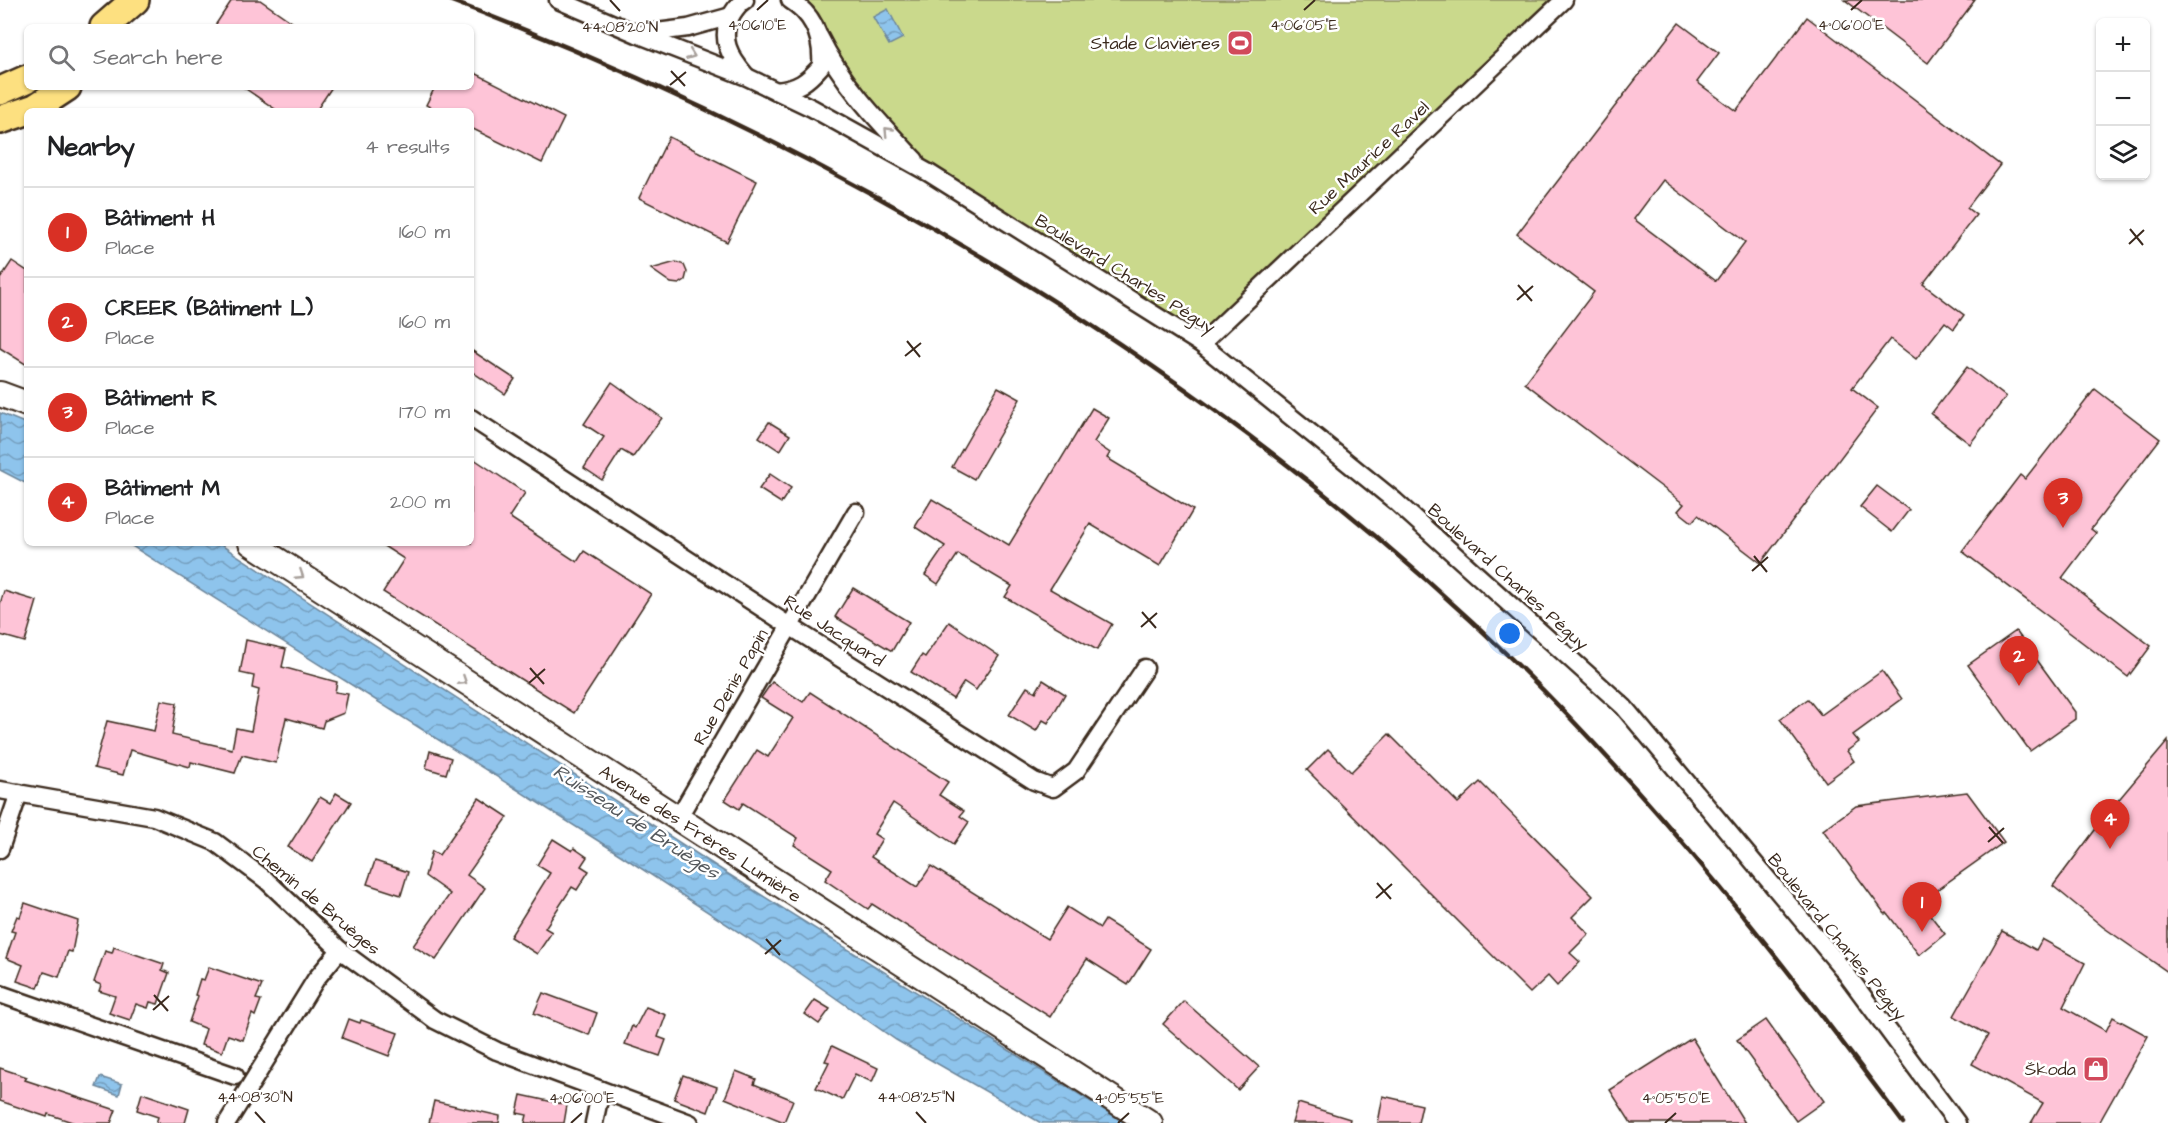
<!DOCTYPE html>
<html lang="en">
<head>
<meta charset="utf-8">
<style>
	body { margin:0; font-family:"Architects Daughter",sans-serif; background:#f2f2f2; color:#202124 }
	.controls { position:absolute; right:18px; top:18px; display:grid; overflow:hidden; border-radius:9px; box-shadow:0 2px 4px #0004 }
	.controls button { width:54px; height:54px; display:grid; place-items:center; padding:0; border:0; border-bottom:2px solid #e0e0e0; background:#fff; color:#202124; font:30px sans-serif }
	.you { position:absolute; left:1510px; top:634px; width:21px; height:21px; margin:-15px; border:4px solid #fff; border-radius:50%; background:#1a73e8; box-shadow:0 0 0 9px #1a73e833 }
	.badge { display:grid; place-items:center; width:39px; height:39px; border-radius:50%; background:#d93025; color:#fff; font-size:20px; font-weight:700 }
	.pin { position:absolute; translate:-50% -50px; filter:drop-shadow(0 2px 3px #0008) }
	.pin::after { content:''; position:absolute; top:32px; width:21px; height:18px; background:inherit; clip-path:polygon(0 0,100% 0,50% 100%) }
	.list { margin:0; padding:0; list-style:none }
	h2 { display:flex; justify-content:space-between; align-items:center; height:78px; margin:0; padding:0 24px; font-size:26px }
	h2 small { font-size:20px; font-weight:400; color:#757577 }
	.list li { display:grid; grid-template-columns:39px 1fr auto; gap:18px; align-items:center; box-sizing:border-box; height:90px; padding:0 24px; border-top:2px solid #e0e0e0 }
	.list b { display:block; font-size:22px; white-space:nowrap }
	.list p { margin:0; font-size:20px; white-space:nowrap; color:#757577 }
	.list em { font-size:20px; font-style:normal; color:#757577 }
	.icon { flex:none; width:33px; height:33px; fill:none; stroke:currentColor; stroke-width:2; stroke-linecap:round; stroke-linejoin:round }
	.map { position:relative; flex:none; width:2168px; height:1123px; overflow:hidden }
	.search { position:absolute; background:#fff; box-shadow:0 2px 4px #0004; left:24px; top:24px; width:450px; height:66px; display:flex; align-items:center; gap:15px; box-sizing:border-box; padding:0 21px; border-radius:9px; color:#757577; font-size:22px }
	.panel { position:absolute; background:#fff; box-shadow:0 2px 4px #0004; left:24px; top:108px; width:450px; height:438px; border-radius:9px }
	.map>svg:first-child { display:block }
	.grass { fill:#cad98c; stroke:#828255; stroke-width:1.5 }
	.water { fill:url(#water-waves); stroke:#6d869a; stroke-width:1.5 }
	.building { fill:#fec4d7; stroke:#3b2a1e; stroke-width:1.5; fill-rule:evenodd }
	.lines { fill:none; stroke-linecap:round; stroke-linejoin:round }
	.street-casing { stroke:#3b2a1e; stroke-width:21 }
	.secondary-casing { stroke:#3b2a1e; stroke-width:28 }
	.primary-casing { stroke:#3b2a1e; stroke-width:32 }
	.street { stroke:#fff; stroke-width:16 }
	.secondary { stroke:#fff; stroke-width:24 }
	.primary { stroke:#fde080; stroke-width:27 }
	.rail { stroke:#3b2a1e; stroke-width:4.5 }
	.oneway { stroke:#a79f9a }
	.ticks { fill:none; stroke:#3b2a1e; stroke-width:2 }
	.labels { text-anchor:middle; dominant-baseline:central; stroke-width:5; stroke-linejoin:round; paint-order:stroke }
	.poi-label { font-size:18px; fill:#3b2a1e; stroke:#fff; text-anchor:end }
	.street-label { font-size:18px; fill:#3b2a1e; stroke:#fff }
	.water-label { font-size:20px; font-style:italic; fill:#54585c; stroke:#fff }
	.ticks-label { font-size:15px; text-anchor:middle; fill:#3b2a1e; stroke:#fff; stroke-width:5; stroke-linejoin:round; paint-order:stroke }
</style>
</head>
<body>
<div class="map">
<svg width="2168" height="1123" viewBox="0 0 2168 1123">
	<defs>
		<pattern id="water-waves" width="16" height="10" patternUnits="userSpaceOnUse" patternTransform="scale(1.5)"><rect width="16" height="10" fill="#8ec4ec"/><path d="M0 5q4-4 8 0t8 0" fill="none" stroke="#759fbf"/></pattern>
	</defs>
	<rect width="100%" height="100%" fill="#fff"/>
	<filter id="ink" filterUnits="userSpaceOnUse"><feTurbulence type="fractalNoise" baseFrequency=".0167" numOctaves="2"/><feDisplacementMap in="SourceGraphic" scale="12" xChannelSelector="R" yChannelSelector="G"/><feConvolveMatrix kernelMatrix="1 2 1 2 8 2 1 2 1" color-interpolation-filters="sRGB"/></filter>
	<g filter="url(#ink)">
		<path class="grass" d="M 803,0 L 1564,0 L 1201,344 L 929,173 L 864,105 Z"/>
		<g class="water">
			<path d="M 888,9 L 903,38 L 889,45 L 873,17 Z"/>
			<path d="M 0,413 L 27,424 L 27,484 L 0,470 Z"/>
			<path d="M 127,543 L 218,543 L 725,872 L 1125,1123 L 1041,1123 L 896,1040 L 774,955 L 619,854 Z"/>
			<path d="M 100,1077 L 122,1084 L 119,1095 L 96,1087 Z"/>
		</g>
		<g class="building">
			<path d="M 232,0 L 260,0 L 299,27 L 214,27 Z"/>
			<path d="M 1845,0 L 1975,0 L 1928,63 Z"/>
			<path d="M 1807,17 L 2000,165 L 1967,208 L 1976,215 L 1923,284 L 1964,315 L 1954,329 L 1945,322 L 1916,359 L 1890,339 L 1852,388 L 1878,408 L 1761,563 L 1698,515 L 1692,522 L 1678,511 L 1684,504 L 1525,383 L 1594,292 L 1517,234 L 1679,23 L 1719,53 L 1697,82 L 1736,111 ZM 1663,180 L 1745,242 L 1716,281 L 1634,219 Z"/>
			<path d="M 471,71 L 564,118 L 542,163 L 471,128 L 471,111 L 438,111 L 426,105 L 435,87 L 471,87 Z"/>
			<path d="M 243,87 L 332,87 L 316,111 L 278,111 Z"/>
			<path d="M 669,137 L 757,181 L 727,242 L 639,198 Z"/>
			<path d="M 12,261 L 27,271 L 27,365 L 0,348 L 0,279 Z"/>
			<path d="M 676,262 L 684,265 L 687,272 L 685,280 L 679,284 L 671,283 L 651,269 Z"/>
			<path d="M 471,350 L 515,379 L 505,394 L 471,371 Z"/>
			<path d="M 1967,367 L 2006,397 L 1970,444 L 1931,414 Z"/>
			<path d="M 612,382 L 662,418 L 633,457 L 621,450 L 602,480 L 584,468 L 604,437 L 584,424 Z"/>
			<path d="M 998,387 L 1020,399 L 974,479 L 952,467 Z"/>
			<path d="M 2095,389 L 2160,439 L 2091,529 L 2096,533 L 2062,578 L 2151,646 L 2128,677 L 1962,551 L 2020,475 L 2025,479 Z"/>
			<path d="M 1092,408 L 1109,418 L 1094,442 L 1110,453 L 1107,458 L 1193,510 L 1160,566 L 1090,524 L 1050,589 L 1112,624 L 1097,650 L 1005,597 L 1012,586 L 958,554 L 938,584 L 925,575 L 945,546 L 915,527 L 932,499 L 1009,545 Z"/>
			<path d="M 769,422 L 790,435 L 780,451 L 759,437 Z"/>
			<path d="M 471,457 L 525,493 L 509,517 L 577,562 L 584,551 L 651,594 L 574,713 L 383,592 L 404,559 L 379,543 L 471,543 Z"/>
			<path d="M 770,474 L 791,488 L 781,503 L 759,489 Z"/>
			<path d="M 1877,486 L 1909,510 L 1892,532 L 1860,507 Z"/>
			<path d="M 853,588 L 909,622 L 892,651 L 835,617 Z"/>
			<path d="M 4,591 L 37,601 L 25,642 L 0,635 L 0,604 Z"/>
			<path d="M 949,622 L 999,656 L 976,690 L 964,682 L 953,699 L 911,672 L 922,655 L 925,657 Z"/>
			<path d="M 2016,631 L 2075,712 L 2075,719 L 2030,751 L 1968,665 Z"/>
			<path d="M 246,640 L 286,649 L 282,667 L 337,682 L 335,692 L 348,694 L 344,713 L 324,721 L 322,728 L 286,718 L 276,763 L 242,755 L 235,773 L 191,762 L 190,767 L 130,750 L 123,775 L 94,768 L 107,721 L 154,731 L 161,700 L 177,703 L 172,735 L 232,749 L 236,728 L 251,731 L 259,690 L 252,688 L 254,676 L 240,673 Z"/>
			<path d="M 1882,671 L 1902,699 L 1853,735 L 1859,742 L 1847,751 L 1854,761 L 1826,782 L 1780,719 L 1808,699 L 1821,715 Z"/>
			<path d="M 1043,680 L 1065,694 L 1048,723 L 1043,720 L 1036,731 L 1009,715 L 1027,687 L 1036,692 Z"/>
			<path d="M 772,682 L 803,702 L 810,692 L 948,782 L 939,795 L 964,811 L 960,816 L 969,822 L 954,844 L 893,803 L 874,834 L 882,839 L 871,857 L 917,887 L 931,866 L 1047,939 L 1067,907 L 1100,928 L 1105,920 L 1151,949 L 1128,985 L 1087,959 L 1050,1017 L 872,904 L 868,909 L 825,880 L 832,869 L 794,845 L 798,838 L 743,803 L 739,809 L 725,800 L 757,750 L 768,757 L 793,718 L 761,698 Z"/>
			<path d="M 1389,734 L 1458,803 L 1480,782 L 1593,896 L 1572,917 L 1589,934 L 1570,953 L 1580,962 L 1557,986 L 1548,976 L 1530,993 L 1307,770 L 1328,749 L 1351,772 Z"/>
			<path d="M 2168,741 L 2168,972 L 2103,927 L 2053,886 L 2110,810 Z"/>
			<path d="M 430,751 L 451,758 L 446,774 L 426,768 Z"/>
			<path d="M 1967,792 L 2004,842 L 1920,902 L 1945,934 L 1919,955 L 1887,913 L 1885,914 L 1823,830 L 1856,806 Z"/>
			<path d="M 336,793 L 351,802 L 312,862 L 288,847 L 320,797 L 330,803 Z"/>
			<path d="M 479,798 L 508,817 L 467,875 L 485,888 L 436,960 L 413,946 L 450,894 L 425,876 L 432,851 L 439,855 Z"/>
			<path d="M 553,839 L 572,851 L 574,848 L 587,857 L 581,866 L 589,871 L 577,890 L 572,887 L 545,928 L 552,932 L 537,954 L 510,937 L 550,873 L 537,865 Z"/>
			<path d="M 375,861 L 408,872 L 401,895 L 367,884 Z"/>
			<path d="M 25,903 L 78,921 L 72,952 L 68,951 L 59,977 L 44,972 L 38,988 L 17,981 L 23,965 L 6,958 L 15,932 L 11,931 L 17,916 L 20,917 Z"/>
			<path d="M 2002,931 L 2036,950 L 2042,939 L 2085,963 L 2063,1007 L 2106,1031 L 2113,1017 L 2148,1036 L 2099,1123 L 2031,1123 L 2043,1103 L 1972,1064 L 1988,1035 L 1954,1016 Z"/>
			<path d="M 114,947 L 164,964 L 162,970 L 169,973 L 158,1004 L 150,1002 L 148,1008 L 136,1004 L 130,1020 L 109,1013 L 115,996 L 99,991 L 101,985 L 94,982 L 105,951 L 112,953 Z"/>
			<path d="M 209,967 L 262,985 L 256,999 L 261,1000 L 255,1016 L 252,1014 L 243,1040 L 228,1035 L 222,1052 L 201,1045 L 206,1029 L 189,1022 L 198,996 L 195,995 L 200,979 L 204,980 Z"/>
			<path d="M 543,993 L 597,1013 L 589,1035 L 534,1013 Z"/>
			<path d="M 815,1000 L 830,1009 L 819,1024 L 805,1014 Z"/>
			<path d="M 1184,1001 L 1259,1067 L 1238,1090 L 1163,1024 Z"/>
			<path d="M 646,1007 L 666,1015 L 658,1037 L 666,1040 L 660,1056 L 625,1044 L 632,1026 L 635,1028 Z"/>
			<path d="M 349,1019 L 360,1023 L 361,1020 L 398,1033 L 389,1056 L 342,1038 Z"/>
			<path d="M 1766,1020 L 1824,1101 L 1796,1121 L 1737,1040 Z"/>
			<path d="M 1692,1038 L 1745,1123 L 1631,1123 L 1610,1090 Z"/>
			<path d="M 832,1046 L 878,1068 L 872,1082 L 855,1074 L 842,1100 L 816,1088 L 829,1062 L 825,1061 Z"/>
			<path d="M 0,1068 L 27,1077 L 25,1080 L 116,1110 L 111,1123 L 75,1123 L 48,1114 L 47,1117 L 0,1101 Z"/>
			<path d="M 736,1071 L 756,1079 L 754,1084 L 793,1100 L 784,1122 L 725,1098 Z"/>
			<path d="M 683,1075 L 717,1087 L 708,1112 L 674,1099 Z"/>
			<path d="M 142,1093 L 189,1109 L 185,1123 L 156,1123 L 158,1117 L 137,1110 Z"/>
			<path d="M 521,1095 L 567,1105 L 564,1123 L 525,1123 L 527,1115 L 517,1113 Z"/>
			<path d="M 1383,1096 L 1422,1105 L 1418,1123 L 1378,1123 Z"/>
			<path d="M 434,1101 L 500,1116 L 499,1123 L 429,1123 Z"/>
			<path d="M 1298,1103 L 1350,1119 L 1349,1123 L 1292,1123 Z"/>
		</g>
		<g class="lines">
			<g class="street-casing">
				<g id="street">
					<path d="M 558,0 L 637,34 L 747,77 L 812,108 L 929,173 L 1201,344 L 1395,501 L 1624,707 L 1842,968 L 1957,1123"/>
					<path d="M 745,0 C 739,3 736,8 732,14 C 718,38 730,57 746,76"/>
					<path d="M 641,34 L 688,28 L 731,16"/>
					<path d="M 819,36 C 843,85 878,121 915,160"/>
					<path d="M 776,91 C 798,89 807,82 821,66 C 823,38 814,15 790,0"/>
					<path d="M 1201,344 L 1564,0"/>
					<path d="M 471,418 L 788,625 L 1034,781 L 1053,788 L 1076,771 L 1145,668"/>
					<path d="M 0,790 L 154,817 L 215,842 L 266,880 L 340,950 L 435,1020 L 497,1051 L 690,1123"/>
					<path d="M 677,820 L 856,512"/>
					<path d="M 0,849 L 19,793"/>
					<path d="M 0,994 L 235,1076"/>
					<path d="M 227,1123 L 316,979 L 340,950"/>
					<path d="M 594,1123 L 601,1090"/>
				</g>
			</g>
			<g class="secondary-casing">
				<g id="secondary">
					<path d="M 0,394 L 27,404"/>
					<path d="M 251,543 L 1150,1123"/>
				</g>
			</g>
			<g class="primary-casing">
				<g id="primary">
					<path d="M 104,27 L 135,0"/>
					<path d="M 0,91 L 27,79"/>
					<path d="M 0,120 L 35,108 L 67,87"/>
				</g>
			</g>
			<use href="#street" class="street"/>
			<use href="#secondary" class="secondary"/>
			<use href="#primary" class="primary"/>
			<path class="rail" d="M 449,0 C 841,149 1215,371 1517,664 C 1660,804 1784,963 1903,1123"/>
		</g>
		<defs><path id="oneway-chevron" d="M-2-3.5L2.5 0L-2 3.5" fill="none" stroke-width="1.6" stroke-linecap="round" stroke-linejoin="round" transform="scale(1.5)"/></defs>
		<g class="oneway">
			<use href="#oneway-chevron" transform="translate(691 55) rotate(21)"/>
			<use href="#oneway-chevron" transform="translate(888 131) rotate(-134)"/>
			<use href="#oneway-chevron" transform="translate(300 575) rotate(33)"/>
			<use href="#oneway-chevron" transform="translate(463 681) rotate(33)"/>
		</g>
	</g>
	<path class="ticks" d="M 610,0 L 620,11M 757,10 L 768,0M 1304,10 L 1315,0M 1851,10 L 1862,0M 671,71 L 685,86M 670,85 L 686,72M 2130,229 L 2143,245M 2129,244 L 2144,230M 1518,285 L 1532,301M 1517,300 L 1533,286M 907,341 L 920,357M 905,356 L 921,343M 1754,556 L 1767,572M 1752,571 L 1768,557M 1142,612 L 1156,628M 1141,627 L 1157,613M 530,668 L 544,684M 529,683 L 545,669M 1989,827 L 2003,843M 1988,842 L 2004,828M 1377,883 L 1391,899M 1376,898 L 1392,884M 766,939 L 780,955M 765,954 L 781,940M 154,995 L 168,1011M 153,1010 L 169,996M 255,1112 L 265,1123M 916,1112 L 926,1123M 571,1123 L 582,1113M 1118,1123 L 1129,1113M 1665,1123 L 1676,1113"/>
	<defs>
		<g id="stadium-square" transform="scale(1.35)"><rect x="-9" y="-9" width="18" height="18" rx="4" fill="#d1495b" stroke="#fff"/><path d="M0-5a6.5 5 0 1 0 0 10a6.5 5 0 1 0 0-10ZM-3.5-1.8h7v3.6h-7Z" fill="#fff"/></g>
		<g id="shop-square" transform="scale(1.35)"><rect x="-9" y="-9" width="18" height="18" rx="4" fill="#d1495b" stroke="#fff"/><path d="M-5-2.5h2.3a2.7 3.5 0 0 1 5.4 0H5L5.5 6h-11ZM-1.5-2.5h3a1.5 2.3 0 0 0-3 0Z" fill="#fff"/></g>
	</defs>
	<g fill-rule="evenodd">
		<use href="#stadium-square" x="1240" y="43"/>
		<use href="#shop-square" x="2096" y="1069"/>
	</g>
	<g class="labels">
		<g class="poi-label">
			<text x="1220" y="43">Stade Clavières</text>
			<text x="2076" y="1069">Škoda</text>
		</g>
		<g class="street-label">
			<text transform="translate(1369 158) rotate(-43)">Rue Maurice Ravel</text>
			<text transform="translate(1125 274) rotate(32)">Boulevard Charles Péguy</text>
			<text transform="translate(1508 577) rotate(42)">Boulevard Charles Péguy</text>
			<text transform="translate(834 631) rotate(33)">Rue Jacquard</text>
			<text transform="translate(731 687) rotate(-60)">Rue Denis Papin</text>
			<text transform="translate(700 834) rotate(33)">Avenue des Frères Lumière</text>
			<text transform="translate(316 900) rotate(40)">Chemin de Bruèges</text>
			<text transform="translate(1837 937) rotate(51)">Boulevard Charles Péguy</text>
		</g>
		<g class="water-label">
			<text transform="translate(636 822) rotate(33)">Ruisseau de Bruèges</text>
		</g>
	</g>
	<g class="ticks-label">
		<text x="757" y="30">4°06'10"E</text>
		<text x="1304" y="30">4°06'05"E</text>
		<text x="1851" y="30">4°06'00"E</text>
		<text x="620" y="32">44°08'20"N</text>
		<text x="255" y="1102">44°08'30"N</text>
		<text x="916" y="1102">44°08'25"N</text>
		<text x="582" y="1103">4°06'00"E</text>
		<text x="1129" y="1103">4°05'55"E</text>
		<text x="1676" y="1103">4°05'50"E</text>
	</g>
</svg>
<div class="controls">
<button>+</button>
<button>−</button>
<button><svg class="icon" aria-label="layers" viewBox="0 0 24 24"><path d="M12 4l9 5-9 5-9-5zM3 14l9 5 9-5"/></svg></button>
</div>
<div class="you"></div>
<div class="pin badge" style="left:1922px;top:932px">1</div>
<div class="pin badge" style="left:2019px;top:686px">2</div>
<div class="pin badge" style="left:2063px;top:528px">3</div>
<div class="pin badge" style="left:2110px;top:849px">4</div>
<div class="search"><svg class="icon" aria-label="search" viewBox="0 0 24 24"><circle cx="10" cy="10" r="6"/><path d="M15 15l6 6"/></svg>Search here</div>
<section class="panel">
<h2>Nearby<small>4 results</small></h2>
<ul class="list">
<li><span class="badge">1</span><div><b>Bâtiment H</b><p>Place</p></div><em>160 m</em></li>
<li><span class="badge">2</span><div><b>CREER (Bâtiment L)</b><p>Place</p></div><em>160 m</em></li>
<li><span class="badge">3</span><div><b>Bâtiment R</b><p>Place</p></div><em>170 m</em></li>
<li><span class="badge">4</span><div><b>Bâtiment M</b><p>Place</p></div><em>200 m</em></li>
</ul>
</section>
</div>
</body>
</html>
